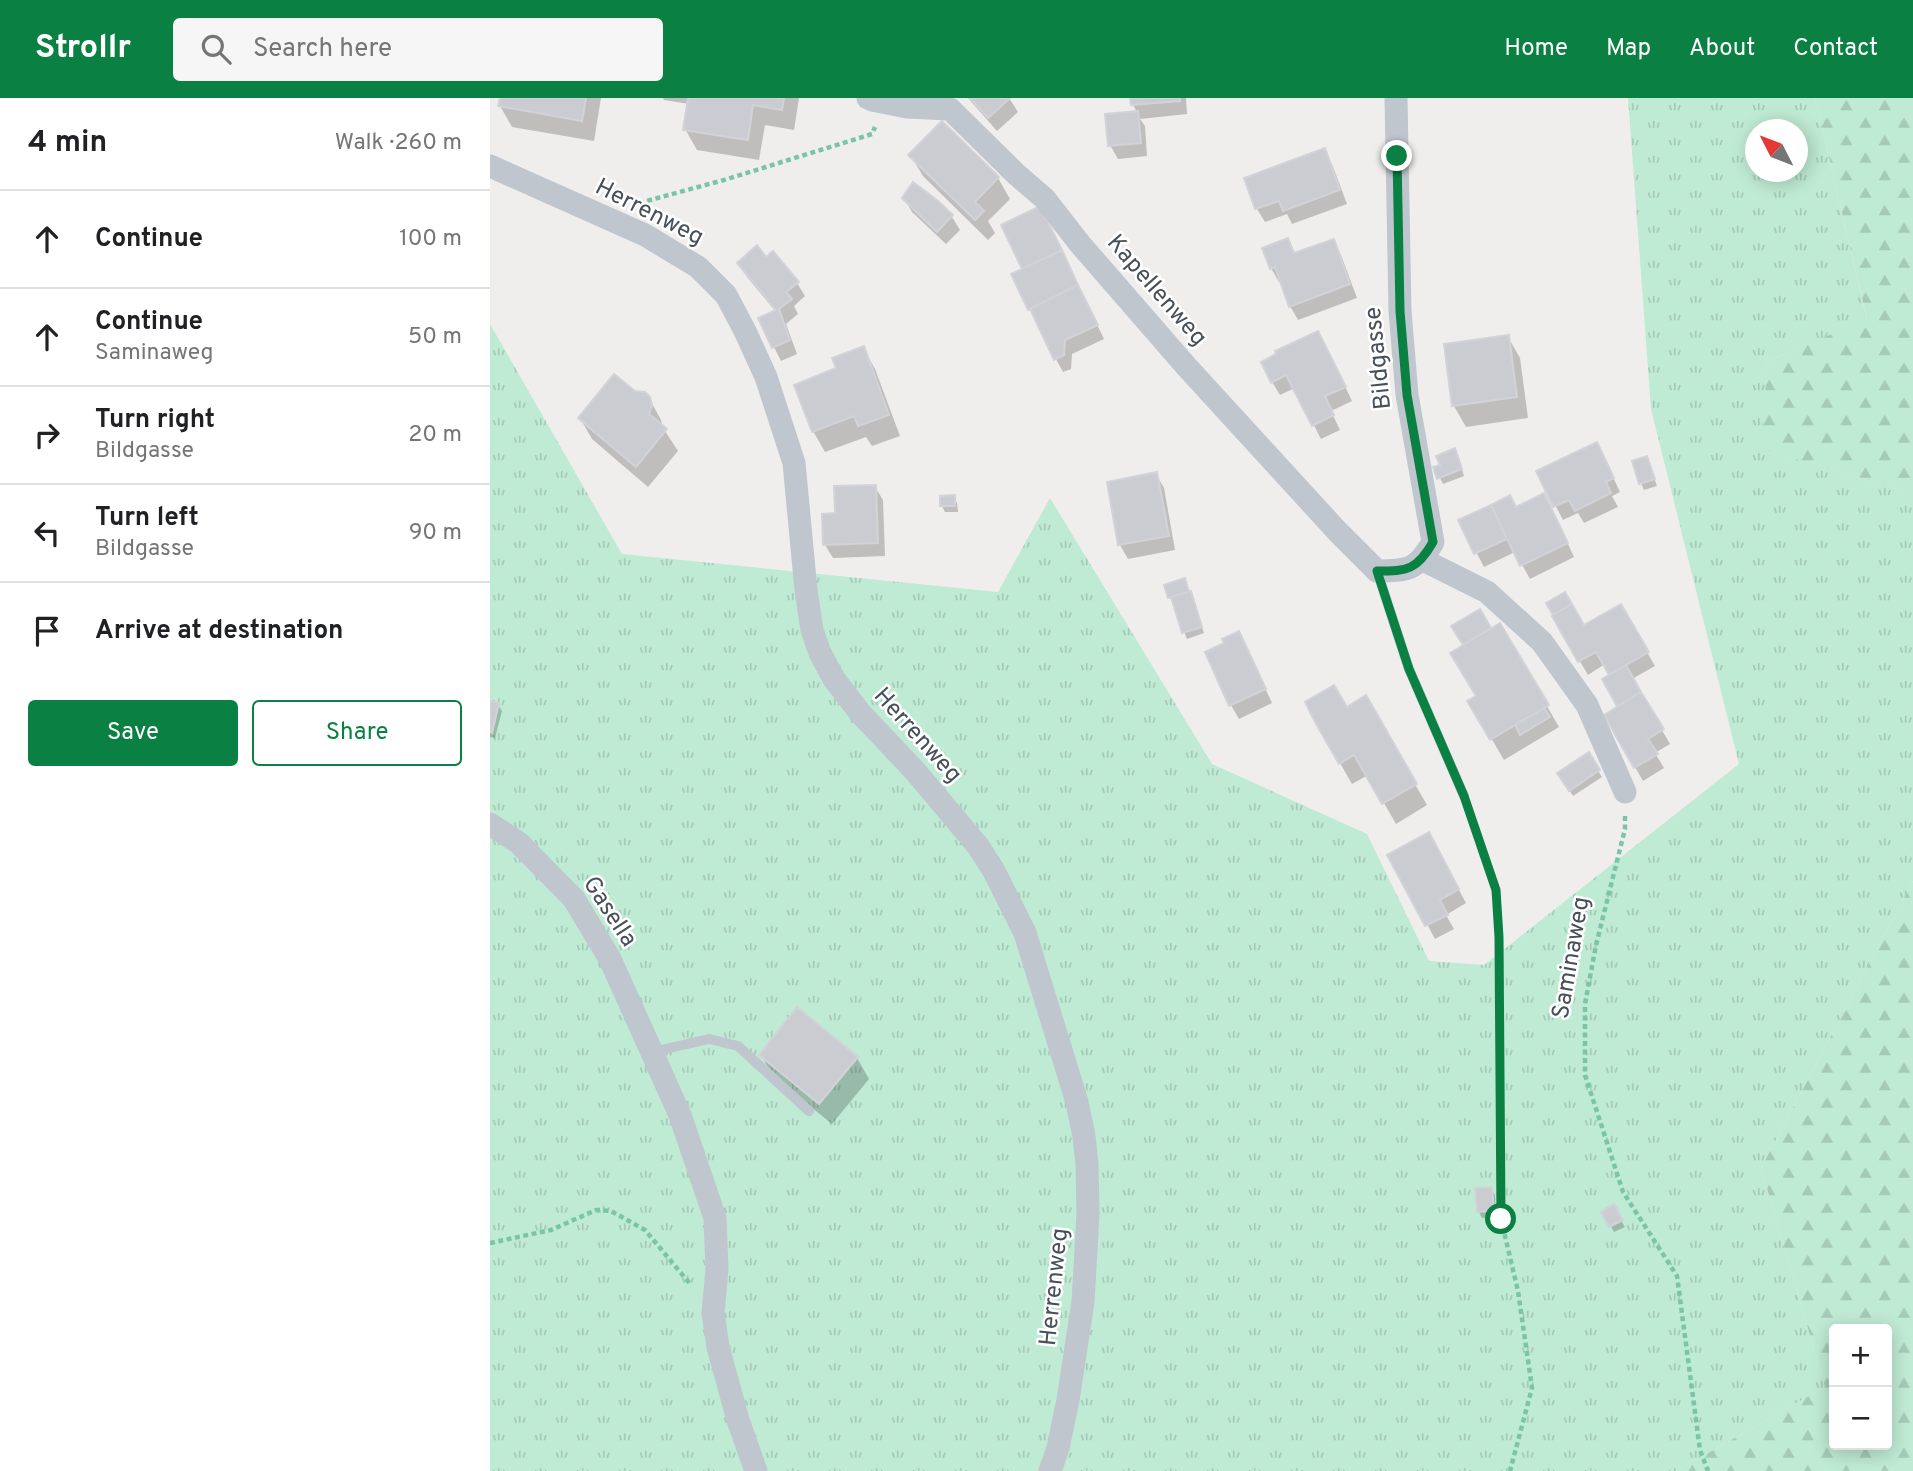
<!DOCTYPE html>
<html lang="en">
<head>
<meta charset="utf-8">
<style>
	body { margin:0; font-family:Overpass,sans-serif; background:#f6f6f6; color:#202124 }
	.controls { position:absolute; right:21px; bottom:21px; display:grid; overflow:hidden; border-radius:7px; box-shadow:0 4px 18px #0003 }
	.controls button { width:63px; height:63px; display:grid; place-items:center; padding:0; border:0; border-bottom:2px solid #e0e0e0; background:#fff; color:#202124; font:35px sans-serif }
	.compass { position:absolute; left:1255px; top:21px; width:63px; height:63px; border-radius:50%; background:#fff; box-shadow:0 4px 18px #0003; rotate:312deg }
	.stop { position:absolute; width:21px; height:21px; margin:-16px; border:5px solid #0b8043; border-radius:50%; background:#fff }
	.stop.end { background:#0b8043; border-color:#fff; box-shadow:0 2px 7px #0008 }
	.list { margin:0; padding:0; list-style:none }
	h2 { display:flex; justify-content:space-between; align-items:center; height:91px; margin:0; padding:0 28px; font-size:30px }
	h2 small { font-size:23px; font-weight:400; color:#757577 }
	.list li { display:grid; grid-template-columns:46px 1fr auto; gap:21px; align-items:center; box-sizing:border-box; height:98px; padding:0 28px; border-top:2px solid #e0e0e0 }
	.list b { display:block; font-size:26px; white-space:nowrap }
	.list p { margin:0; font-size:23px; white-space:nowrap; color:#757577 }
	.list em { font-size:23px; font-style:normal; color:#757577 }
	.actions { display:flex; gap:14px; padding:21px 28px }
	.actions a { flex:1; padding:16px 0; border:2px solid #0b8043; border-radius:7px; text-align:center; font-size:24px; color:#0b8043 }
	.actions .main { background:#0b8043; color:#fff }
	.icon { flex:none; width:38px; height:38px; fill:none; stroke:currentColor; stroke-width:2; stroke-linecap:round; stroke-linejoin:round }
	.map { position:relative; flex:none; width:1423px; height:1373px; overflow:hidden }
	header { display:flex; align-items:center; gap:42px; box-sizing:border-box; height:98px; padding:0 35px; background:#0b8043; color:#fff }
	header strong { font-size:33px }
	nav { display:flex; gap:38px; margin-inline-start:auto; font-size:24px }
	.search { width:490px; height:63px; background:#f6f6f6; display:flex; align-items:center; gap:18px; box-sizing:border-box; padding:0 24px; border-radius:7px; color:#757577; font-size:26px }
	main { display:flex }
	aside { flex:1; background:#fff }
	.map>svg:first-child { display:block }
	.grass { fill:url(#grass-tufts); fill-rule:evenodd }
	.forest { fill:url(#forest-firs); fill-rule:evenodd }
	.shadow { fill:#0003 }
	.building { fill:#cbccd2; stroke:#d2d3d8; stroke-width:2 }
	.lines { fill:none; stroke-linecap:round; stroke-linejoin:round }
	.path { stroke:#7ac5a8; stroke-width:4.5; stroke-dasharray:5 3.5; stroke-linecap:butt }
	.lane { stroke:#bfc6ce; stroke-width:10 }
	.street { stroke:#bfc6ce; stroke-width:23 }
	.route { stroke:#0b8043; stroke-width:9 }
	.labels { text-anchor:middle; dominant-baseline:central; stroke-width:5; stroke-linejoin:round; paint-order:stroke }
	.street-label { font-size:24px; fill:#474f59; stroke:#fff }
</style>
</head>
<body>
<header>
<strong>Strollr</strong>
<div class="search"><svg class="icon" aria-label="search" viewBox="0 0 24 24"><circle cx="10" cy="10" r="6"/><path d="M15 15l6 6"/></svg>Search here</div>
<nav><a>Home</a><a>Map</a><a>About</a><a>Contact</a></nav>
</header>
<main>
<aside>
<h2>4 min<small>Walk · 260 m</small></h2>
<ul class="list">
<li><svg class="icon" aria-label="ahead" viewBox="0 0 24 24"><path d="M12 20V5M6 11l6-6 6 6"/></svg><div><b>Continue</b></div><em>100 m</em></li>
<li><svg class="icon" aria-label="ahead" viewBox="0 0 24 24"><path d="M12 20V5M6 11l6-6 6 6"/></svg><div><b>Continue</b><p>Saminaweg</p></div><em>50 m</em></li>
<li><svg class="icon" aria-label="right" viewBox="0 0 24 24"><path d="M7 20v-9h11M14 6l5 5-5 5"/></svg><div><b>Turn right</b><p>Bildgasse</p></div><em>20 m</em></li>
<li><svg class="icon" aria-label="left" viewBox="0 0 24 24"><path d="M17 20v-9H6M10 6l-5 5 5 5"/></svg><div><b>Turn left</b><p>Bildgasse</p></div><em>90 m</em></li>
<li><svg class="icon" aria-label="arrive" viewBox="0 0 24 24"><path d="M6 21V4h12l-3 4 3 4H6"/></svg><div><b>Arrive at destination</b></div></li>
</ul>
<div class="actions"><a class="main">Save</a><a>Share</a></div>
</aside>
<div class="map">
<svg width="1423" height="1373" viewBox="0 0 1423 1373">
	<defs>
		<pattern id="grass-tufts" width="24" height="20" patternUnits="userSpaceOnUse" patternTransform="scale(1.75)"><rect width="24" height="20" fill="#bfead4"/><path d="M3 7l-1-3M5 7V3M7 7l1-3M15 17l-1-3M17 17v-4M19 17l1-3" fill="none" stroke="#a6cab8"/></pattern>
		<pattern id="forest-firs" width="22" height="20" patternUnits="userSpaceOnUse" patternTransform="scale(1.75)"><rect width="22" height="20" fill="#bfead4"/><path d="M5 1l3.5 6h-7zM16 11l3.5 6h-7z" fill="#a6cab8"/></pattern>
	</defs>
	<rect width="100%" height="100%" fill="#f0eeed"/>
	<path class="grass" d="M 1138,0 L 1325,0 L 1377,222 L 1278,263 L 1271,350 L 1423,396 L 1423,783 L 1271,1070 L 1335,1289 L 1186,1373 L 0,1373 L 0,226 L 132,456 L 508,494 L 560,400 L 722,666 L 877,736 L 939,863 L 994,867 L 1249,666 L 1161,311 ZM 1266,32 L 1308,32 L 1308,74 L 1266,74 Z"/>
	<g class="forest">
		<path d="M 1325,0 L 1423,0 L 1423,396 L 1270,350 L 1278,263 L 1377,221 Z"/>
		<path d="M 1423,783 L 1423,1373 L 1186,1373 L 1335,1289 L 1271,1070 ZM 1344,1231 L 1397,1231 L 1397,1347 L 1344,1347 Z"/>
	</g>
	<g class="shadow">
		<path d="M 11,0 L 111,0 L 104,43 L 22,29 L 10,8 Z"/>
		<path d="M 173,0 L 309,0 L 304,32 L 275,27 L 269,62 L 207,52 L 195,31 L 199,6 L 174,2 Z"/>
		<path d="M 478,0 L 519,0 L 528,14 L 507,33 Z"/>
		<path d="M 642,0 L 696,0 L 697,16 L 650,21 L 655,28 L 657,58 L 628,61 L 620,47 L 647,14 L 643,7 Z"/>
		<path d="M 834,52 L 842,66 L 857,106 L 802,126 L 797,116 L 775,124 L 767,111 L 756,81 Z"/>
		<path d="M 421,58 L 508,80 L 520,101 L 498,123 L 505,135 L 498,142 L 433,78 Z"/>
		<path d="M 414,100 L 446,104 L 462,119 L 470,132 L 456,146 L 422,114 Z"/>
		<path d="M 557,124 L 614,241 L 582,256 L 581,271 L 573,274 L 566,261 L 535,172 Z"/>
		<path d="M 798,142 L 806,156 L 843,143 L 851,157 L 867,200 L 808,222 L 800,208 L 792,183 L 789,184 L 781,170 Z"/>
		<path d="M 276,162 L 307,185 L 315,198 L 304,208 L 308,216 L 296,226 L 307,256 L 291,263 L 270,221 L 286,214 L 257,179 L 249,165 Z"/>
		<path d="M 1018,239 L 1030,260 L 1038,320 L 976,329 L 964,308 L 956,247 Z"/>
		<path d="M 836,248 L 862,303 L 841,313 L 850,332 L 831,341 L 805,290 L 790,297 L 782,284 Z"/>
		<path d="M 373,250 L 385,271 L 410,338 L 382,348 L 376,339 L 335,354 L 323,333 L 348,271 Z"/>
		<path d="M 144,295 L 159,300 L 171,322 L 173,330 L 188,353 L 158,389 L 102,341 L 90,320 Z"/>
		<path d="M 968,359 L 974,378 L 953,386 L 945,370 Z"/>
		<path d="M 1114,360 L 1130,394 L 1122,398 L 1128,409 L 1094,425 L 1088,415 L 1073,422 L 1048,374 Z"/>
		<path d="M 1157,360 L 1167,388 L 1154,392 L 1151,385 Z"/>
		<path d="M 666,376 L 674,390 L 685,452 L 638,461 L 630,447 L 619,385 Z"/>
		<path d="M 385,389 L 393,402 L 395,458 L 343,460 L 335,447 L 347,417 Z"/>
		<path d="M 464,399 L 467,405 L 468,414 L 455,414 L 452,408 Z"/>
		<path d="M 1019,399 L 1026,411 L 1062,411 L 1084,459 L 1040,481 L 1025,454 L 994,469 L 970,423 Z"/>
		<path d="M 697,489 L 703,501 L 714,535 L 697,541 L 680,499 Z"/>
		<path d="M 1074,496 L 1094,529 L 1130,508 L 1165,568 L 1142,581 L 1180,646 L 1165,655 L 1174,670 L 1153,683 L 1116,618 L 1130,609 L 1114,582 L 1122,577 L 1115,566 L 1098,577 L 1064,519 L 1066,517 L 1059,506 Z"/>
		<path d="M 989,513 L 1000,533 L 1010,527 L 1069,629 L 1014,662 L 980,604 L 988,599 L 975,548 L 963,528 Z"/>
		<path d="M 736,546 L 756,549 L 782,605 L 749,621 L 741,607 Z"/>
		<path d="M 875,600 L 937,707 L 906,726 L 878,677 L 862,686 L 826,623 L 856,611 Z"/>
		<path d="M 0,605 L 8,607 L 12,613 L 5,640 L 0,639 Z"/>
		<path d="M 1098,657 L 1112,679 L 1083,698 L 1069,676 Z"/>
		<path d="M 946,750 L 976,805 L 956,817 L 964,831 L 945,841 L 900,758 Z"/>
		<path d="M 271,957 L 367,960 L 379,981 L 342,1026 L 283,978 Z"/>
		<path d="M 1001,1091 L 1005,1097 L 1006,1119 L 992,1120 L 989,1114 Z"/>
		<path d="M 1123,1109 L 1135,1129 L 1124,1134 L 1113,1114 Z"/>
	</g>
	<g class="building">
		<path d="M 10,0 L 96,0 L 92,23 L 8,8 Z"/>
		<path d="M 198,0 L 294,0 L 292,12 L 263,7 L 258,42 L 193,32 Z"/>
		<path d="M 480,0 L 520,0 L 498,20 Z"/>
		<path d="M 640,0 L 690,0 L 690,3 L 641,7 Z"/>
		<path d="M 648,13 L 651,45 L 618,48 L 615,16 Z"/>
		<path d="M 452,23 L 509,79 L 485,104 L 494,113 L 485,122 L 418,57 Z"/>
		<path d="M 835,50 L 850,92 L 793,113 L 789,103 L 765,111 L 754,80 Z"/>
		<path d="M 423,84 L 447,102 L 463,117 L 447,134 L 412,100 Z"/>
		<path d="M 550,108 L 572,152 L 532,171 L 511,127 Z"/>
		<path d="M 798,140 L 804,155 L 844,141 L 860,186 L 799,209 L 785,169 L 780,171 L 772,150 Z"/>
		<path d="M 267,147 L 276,159 L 283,153 L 309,184 L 296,194 L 302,201 L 289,211 L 300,242 L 282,250 L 268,220 L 286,212 L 247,165 Z"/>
		<path d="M 572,152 L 588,187 L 538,212 L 521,176 Z"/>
		<path d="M 588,187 L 608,227 L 575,242 L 574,257 L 564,262 L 540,211 Z"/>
		<path d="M 828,233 L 856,289 L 835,298 L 844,317 L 822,328 L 796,277 L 781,285 L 771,264 L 786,256 L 785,253 Z"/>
		<path d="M 1019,237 L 1027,299 L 962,308 L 954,246 Z"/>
		<path d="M 374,248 L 399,317 L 368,328 L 364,318 L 322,334 L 304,287 L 346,270 L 342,260 Z"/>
		<path d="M 124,276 L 145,293 L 155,294 L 160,299 L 162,307 L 159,316 L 177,331 L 146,369 L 88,320 Z"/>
		<path d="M 1107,344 L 1124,380 L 1116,384 L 1121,395 L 1085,413 L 1079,402 L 1063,409 L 1046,373 Z"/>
		<path d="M 965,350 L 972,371 L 947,381 L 943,369 L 950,367 L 946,358 Z"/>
		<path d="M 1157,358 L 1165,381 L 1149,386 L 1142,363 Z"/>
		<path d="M 667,374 L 679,438 L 628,447 L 617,384 Z"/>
		<path d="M 386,387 L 388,445 L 333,447 L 332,416 L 345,415 L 344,388 Z"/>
		<path d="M 1054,395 L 1078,445 L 1030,468 L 1001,407 L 1020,397 L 1026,409 Z"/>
		<path d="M 465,397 L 465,408 L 450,408 L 450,398 Z"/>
		<path d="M 1001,407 L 1017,441 L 984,456 L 968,422 Z"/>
		<path d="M 695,480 L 699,494 L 678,500 L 674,487 Z"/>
		<path d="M 701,493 L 712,529 L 692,535 L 681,499 Z"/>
		<path d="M 1075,494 L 1082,506 L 1063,517 L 1056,505 Z"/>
		<path d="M 1082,506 L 1094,527 L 1131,506 L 1159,554 L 1119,577 L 1106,554 L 1088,564 L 1062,518 Z"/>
		<path d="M 990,511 L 1001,530 L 973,547 L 961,528 Z"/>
		<path d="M 1010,525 L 1059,607 L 1000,642 L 977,603 L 986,598 L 960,555 Z"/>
		<path d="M 749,533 L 776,591 L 739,608 L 715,554 L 734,545 L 732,541 Z"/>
		<path d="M 1136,567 L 1151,594 L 1127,608 L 1112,581 Z"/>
		<path d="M 844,587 L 857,609 L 876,597 L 927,686 L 892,706 L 864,657 L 849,666 L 825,624 L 815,604 Z"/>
		<path d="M 1151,594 L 1174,631 L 1158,641 L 1168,656 L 1144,670 L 1114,617 Z"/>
		<path d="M 0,603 L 9,605 L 2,635 L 0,634 Z"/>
		<path d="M 1054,610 L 1060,619 L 1030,637 L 1025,627 Z"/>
		<path d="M 1099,654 L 1110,672 L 1079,693 L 1067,675 Z"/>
		<path d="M 939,734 L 969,791 L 950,802 L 958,817 L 935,828 L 897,757 Z"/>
		<path d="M 307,909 L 368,959 L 329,1006 L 269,957 Z"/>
		<path d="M 1002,1089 L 1004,1113 L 987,1114 L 985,1090 Z"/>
		<path d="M 1124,1106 L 1133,1122 L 1119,1129 L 1111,1114 Z"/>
	</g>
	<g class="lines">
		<g class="path">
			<path d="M 149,105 L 234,82 L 382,36 L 385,29"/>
			<path d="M 980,716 L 1006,792 L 1009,839 L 1011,1121 L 1028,1193 L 1042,1290 L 1020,1373"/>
			<path d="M 1135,718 L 1135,731 L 1106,847 L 1095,906 L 1095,977 L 1133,1094 L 1187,1178 L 1210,1352 L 1218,1373"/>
			<path d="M 0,1145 L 61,1132 L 106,1112 L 121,1113 L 155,1132 L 201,1187"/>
		</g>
		<g class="lane">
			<path d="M 887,473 L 919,571 L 974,698"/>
			<path d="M 162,954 L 219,941 L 248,948 L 319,1013"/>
		</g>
		<g class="street">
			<path d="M 378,0 L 382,2 L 417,9 L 460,11 L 526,76 L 555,101 L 590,146 L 696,268 L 848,434 L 887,473 C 918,473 927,472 943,444 L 917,297 L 910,213 L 906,0"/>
			<path d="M 0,68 L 155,137 L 208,169 L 236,197 L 255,233 L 276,279 L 304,365 L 316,492 L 322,532 L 330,555 L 344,581 L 371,616 L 425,673 L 488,748 L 504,773 L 535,835 L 587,1004 L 594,1038 L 597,1066 L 598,1116 L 593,1204 L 578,1302 L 568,1350 L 560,1373"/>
			<path d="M 933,462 L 997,494 L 1052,544 L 1097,607 L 1135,694"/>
			<path d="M 0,726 L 29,745 L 84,801 L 120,861 L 190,1017 L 225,1120 L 227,1171 L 223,1215 L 228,1249 L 248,1322 L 266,1373"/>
		</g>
	</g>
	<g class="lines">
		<path class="route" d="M 907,58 L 910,213 L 917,297 L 943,444 C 927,472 918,473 887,473 L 919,571 L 974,698 L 1006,792 L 1009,839 L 1011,1121"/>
	</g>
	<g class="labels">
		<g class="street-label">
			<text transform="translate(159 115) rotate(27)">Herrenweg</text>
			<text transform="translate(666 193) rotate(49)">Kapellenweg</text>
			<text transform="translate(889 260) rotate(-96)">Bildgasse</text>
			<text transform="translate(427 638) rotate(48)">Herrenweg</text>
			<text transform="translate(119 814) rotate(57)">Gasella</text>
			<text transform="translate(1082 860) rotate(-80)">Saminaweg</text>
			<text transform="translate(565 1189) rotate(-84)">Herrenweg</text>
		</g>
	</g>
</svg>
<div class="controls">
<button>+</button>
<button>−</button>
</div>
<svg class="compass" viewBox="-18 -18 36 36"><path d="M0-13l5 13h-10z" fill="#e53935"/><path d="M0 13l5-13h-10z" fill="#757577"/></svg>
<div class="stop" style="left:1011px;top:1121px"></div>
<div class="stop end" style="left:907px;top:58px"></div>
</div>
</main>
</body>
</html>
